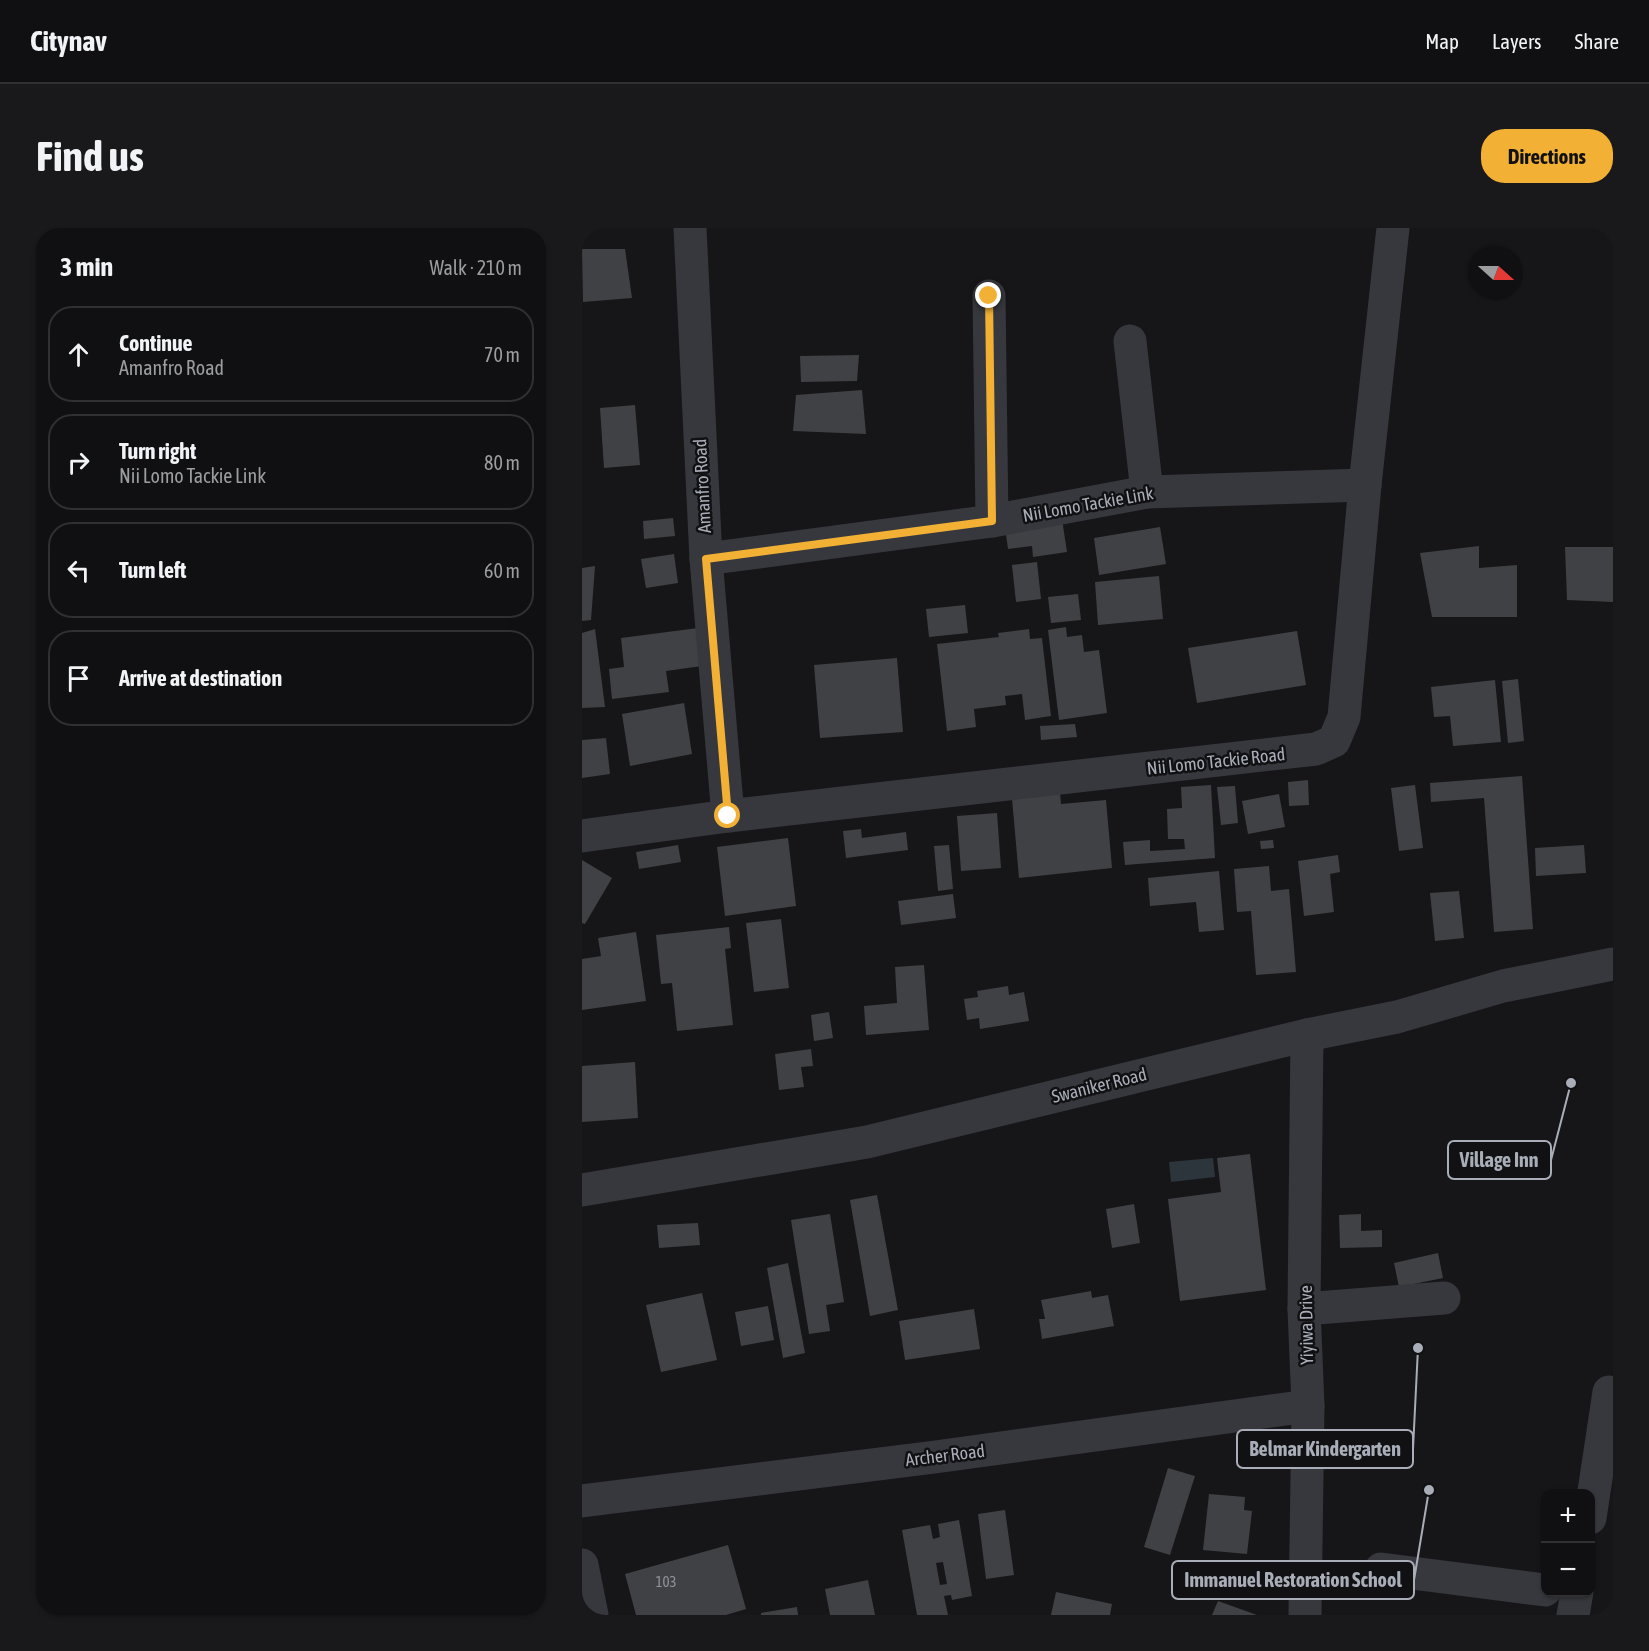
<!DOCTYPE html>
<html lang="en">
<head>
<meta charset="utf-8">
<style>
	body { margin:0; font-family:"Asap Condensed",sans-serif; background:#19191b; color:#f1f3f6 }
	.controls { position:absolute; right:18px; bottom:18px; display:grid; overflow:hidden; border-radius:12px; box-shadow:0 2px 4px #0004 }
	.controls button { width:54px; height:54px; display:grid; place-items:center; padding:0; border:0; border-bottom:2px solid #303032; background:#101012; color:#f1f3f6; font:30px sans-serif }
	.compass { position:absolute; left:887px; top:18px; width:54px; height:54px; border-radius:50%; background:#101012; box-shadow:0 2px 4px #0004; rotate:111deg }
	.stop { position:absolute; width:18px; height:18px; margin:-14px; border:4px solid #f2b134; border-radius:50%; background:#fff }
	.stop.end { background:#f2b134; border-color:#fff; box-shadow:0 2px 6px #0008 }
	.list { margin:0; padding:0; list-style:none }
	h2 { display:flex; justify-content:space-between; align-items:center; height:78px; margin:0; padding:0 24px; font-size:26px }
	h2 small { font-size:20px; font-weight:400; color:#9c9d9f }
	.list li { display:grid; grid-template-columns:39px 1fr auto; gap:18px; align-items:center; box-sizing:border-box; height:96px; margin:0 12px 12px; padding:0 12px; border:2px solid #303032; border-radius:24px }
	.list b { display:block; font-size:22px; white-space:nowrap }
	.list p { margin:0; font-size:20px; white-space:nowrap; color:#9c9d9f }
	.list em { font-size:20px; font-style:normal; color:#9c9d9f }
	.icon { flex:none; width:33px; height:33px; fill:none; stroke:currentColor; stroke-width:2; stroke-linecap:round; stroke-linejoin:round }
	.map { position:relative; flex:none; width:1031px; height:1387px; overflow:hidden; border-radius:24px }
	header { display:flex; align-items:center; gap:36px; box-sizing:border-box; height:84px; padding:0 30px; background:#101012; border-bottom:2px solid #303032 }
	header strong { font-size:28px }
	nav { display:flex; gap:33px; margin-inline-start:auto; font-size:21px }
	.intro { display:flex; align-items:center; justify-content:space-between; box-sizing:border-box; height:144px; padding:0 36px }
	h1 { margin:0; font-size:42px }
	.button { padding:15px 27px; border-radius:24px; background:#f2b134; color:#111; font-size:21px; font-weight:700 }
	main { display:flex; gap:36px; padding:0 36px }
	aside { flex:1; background:#101012; border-radius:24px; box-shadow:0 2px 4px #0004 }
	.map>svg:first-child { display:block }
	.water { fill:#2c353c }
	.building { fill:#404145; fill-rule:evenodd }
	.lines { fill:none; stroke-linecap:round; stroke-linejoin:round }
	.minor { stroke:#37383d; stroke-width:33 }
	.route { stroke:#f2b134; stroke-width:8 }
	.labels { text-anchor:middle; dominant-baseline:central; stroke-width:5; stroke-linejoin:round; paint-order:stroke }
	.number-label { font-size:15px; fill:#8e929b }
	.street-label { font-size:18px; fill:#a8adb8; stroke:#111113 }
	.leader { fill:none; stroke:#a8adb8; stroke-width:2 }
	.callout-dot { fill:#a8adb8; stroke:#111113; stroke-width:2 }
	.callout { fill:#111113; stroke:#a8adb8; stroke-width:2 }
	.callout-label { font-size:20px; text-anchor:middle; font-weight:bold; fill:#a8adb8 }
</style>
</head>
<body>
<header>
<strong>Citynav</strong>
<nav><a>Map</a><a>Layers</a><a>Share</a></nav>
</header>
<div class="intro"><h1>Find us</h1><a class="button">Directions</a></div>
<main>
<aside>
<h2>3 min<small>Walk · 210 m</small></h2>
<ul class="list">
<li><svg class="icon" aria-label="ahead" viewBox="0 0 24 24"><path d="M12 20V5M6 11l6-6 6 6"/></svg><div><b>Continue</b><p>Amanfro Road</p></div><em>70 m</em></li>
<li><svg class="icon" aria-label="right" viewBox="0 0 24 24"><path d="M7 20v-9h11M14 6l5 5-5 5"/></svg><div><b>Turn right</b><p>Nii Lomo Tackie Link</p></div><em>80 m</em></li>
<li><svg class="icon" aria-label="left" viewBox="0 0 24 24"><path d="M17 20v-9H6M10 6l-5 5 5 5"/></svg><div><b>Turn left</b></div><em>60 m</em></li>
<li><svg class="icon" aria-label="arrive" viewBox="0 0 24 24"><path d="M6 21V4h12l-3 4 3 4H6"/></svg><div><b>Arrive at destination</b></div></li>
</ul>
</aside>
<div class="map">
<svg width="1031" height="1387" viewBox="0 0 1031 1387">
	<rect width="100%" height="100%" fill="#161618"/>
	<path class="water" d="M 631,930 L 633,949 L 589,954 L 587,934 Z"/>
	<g class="building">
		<path d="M 0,21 L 43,21 L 50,70 L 1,74 Z"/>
		<path d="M 277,127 L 275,153 L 219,154 L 218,128 Z"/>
		<path d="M 280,162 L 284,206 L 211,203 L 214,167 Z"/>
		<path d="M 53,177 L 58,237 L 22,240 L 18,180 Z"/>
		<path d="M 91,290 L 93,308 L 62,311 L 61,293 Z"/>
		<path d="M 480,291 L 485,324 L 451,329 L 450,318 L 426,321 L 423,299 Z"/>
		<path d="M 578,299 L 584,336 L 517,347 L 512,310 Z"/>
		<path d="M 897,318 L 897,340 L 935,337 L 935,389 L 850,389 L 838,325 Z"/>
		<path d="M 983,319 L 1031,319 L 1031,374 L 985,372 Z"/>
		<path d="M 92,326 L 96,355 L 64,360 L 59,331 Z"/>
		<path d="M 455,334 L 459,371 L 434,374 L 430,337 Z"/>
		<path d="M 13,338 L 9,392 L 0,393 L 0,340 Z"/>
		<path d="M 577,348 L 581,391 L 516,397 L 513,354 Z"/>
		<path d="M 496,366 L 499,392 L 469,395 L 466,369 Z"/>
		<path d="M 383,377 L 386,405 L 347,409 L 344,381 Z"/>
		<path d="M 484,399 L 485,409 L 500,407 L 502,424 L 517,422 L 525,485 L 477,492 L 466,402 Z"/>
		<path d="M 116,400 L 120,438 L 84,443 L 87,464 L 30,471 L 27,441 L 42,439 L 39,410 Z"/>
		<path d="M 13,401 L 23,479 L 0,480 L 0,405 Z"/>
		<path d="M 447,401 L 448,411 L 460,410 L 469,488 L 443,492 L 440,466 L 423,468 L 424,477 L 392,481 L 394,499 L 365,503 L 355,416 L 417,409 L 416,405 Z"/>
		<path d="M 715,403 L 724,457 L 615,475 L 606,420 Z"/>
		<path d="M 315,430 L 321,504 L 238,510 L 232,437 Z"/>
		<path d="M 936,451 L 942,513 L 926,515 L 920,453 Z"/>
		<path d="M 913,452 L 919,514 L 871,518 L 868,488 L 852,489 L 849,459 Z"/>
		<path d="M 102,475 L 110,526 L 48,538 L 40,486 Z"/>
		<path d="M 493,496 L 495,509 L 459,512 L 458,498 Z"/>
		<path d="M 24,510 L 28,546 L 0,550 L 0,512 Z"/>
		<path d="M 940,548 L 951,701 L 912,704 L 902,570 L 849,574 L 848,555 Z"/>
		<path d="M 726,552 L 727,577 L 707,578 L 706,554 Z"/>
		<path d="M 477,554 L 479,576 L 524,572 L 530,640 L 437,650 L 429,559 Z"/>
		<path d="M 629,557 L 633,630 L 543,637 L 541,614 L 568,612 L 568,623 L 603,621 L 602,611 L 586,611 L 585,581 L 600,580 L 599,559 Z"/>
		<path d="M 833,557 L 841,620 L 817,623 L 809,560 Z"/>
		<path d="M 653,558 L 656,595 L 639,597 L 635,559 Z"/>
		<path d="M 697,566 L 703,599 L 666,606 L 660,573 Z"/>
		<path d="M 415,585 L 419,640 L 379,643 L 375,588 Z"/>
		<path d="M 279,601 L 280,610 L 324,604 L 326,622 L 264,630 L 261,603 Z"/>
		<path d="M 206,610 L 214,678 L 143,688 L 135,619 Z"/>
		<path d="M 691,612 L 692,620 L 679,621 L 678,613 Z"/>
		<path d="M 96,617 L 99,634 L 57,641 L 54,624 Z"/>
		<path d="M 367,617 L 371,661 L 356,663 L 352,618 Z"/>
		<path d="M 1002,617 L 1004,645 L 954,648 L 953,620 Z"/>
		<path d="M 756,627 L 758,644 L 748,646 L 752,684 L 722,688 L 716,633 Z"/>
		<path d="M 0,632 L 30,650 L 3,696 L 0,695 Z"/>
		<path d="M 687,638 L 689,663 L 707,661 L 714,744 L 674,747 L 669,683 L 655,684 L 652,641 Z"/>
		<path d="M 637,643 L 642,702 L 617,704 L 614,674 L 568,678 L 566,650 Z"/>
		<path d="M 877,663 L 882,710 L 853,713 L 848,665 Z"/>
		<path d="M 371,666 L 374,690 L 319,697 L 316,673 Z"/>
		<path d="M 199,691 L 207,760 L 172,764 L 164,695 Z"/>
		<path d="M 147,699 L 149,720 L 143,721 L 151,797 L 95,803 L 90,755 L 79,756 L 74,707 Z"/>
		<path d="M 54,704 L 64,773 L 0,782 L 0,731 L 19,728 L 16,710 Z"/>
		<path d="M 342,737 L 347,802 L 284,807 L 282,778 L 315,775 L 313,739 Z"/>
		<path d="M 426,758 L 427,767 L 442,764 L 447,793 L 398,801 L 397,790 L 385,792 L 382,771 L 396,769 L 395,763 Z"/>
		<path d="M 247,784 L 251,810 L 232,813 L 229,787 Z"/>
		<path d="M 229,821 L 231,838 L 219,839 L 222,859 L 197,862 L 193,826 Z"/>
		<path d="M 53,834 L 56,890 L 0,894 L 0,838 Z"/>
		<path d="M 668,926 L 684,1062 L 598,1073 L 586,971 L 639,964 L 635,930 Z"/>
		<path d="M 295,967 L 316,1082 L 288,1088 L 268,972 Z"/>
		<path d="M 552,976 L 558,1015 L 530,1020 L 524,981 Z"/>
		<path d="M 248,986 L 262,1074 L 244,1077 L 248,1103 L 227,1106 L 209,992 Z"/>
		<path d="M 779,986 L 779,1003 L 800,1002 L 800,1019 L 758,1020 L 757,987 Z"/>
		<path d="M 116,995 L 118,1017 L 77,1020 L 75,997 Z"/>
		<path d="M 856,1025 L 861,1050 L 817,1059 L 812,1035 Z"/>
		<path d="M 206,1035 L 223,1125 L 201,1130 L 185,1040 Z"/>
		<path d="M 509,1063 L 510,1070 L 526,1067 L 532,1098 L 460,1111 L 457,1091 L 463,1091 L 459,1072 Z"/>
		<path d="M 120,1065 L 135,1132 L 79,1144 L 64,1077 Z"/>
		<path d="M 186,1078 L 192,1112 L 159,1118 L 153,1084 Z"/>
		<path d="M 392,1081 L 398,1121 L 323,1132 L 317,1093 Z"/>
		<path d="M 586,1240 L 613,1248 L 588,1327 L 562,1319 Z"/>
		<path d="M 627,1266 L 663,1269 L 662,1282 L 670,1283 L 665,1326 L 621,1322 Z"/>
		<path d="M 423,1282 L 432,1347 L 404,1351 L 396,1286 Z"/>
		<path d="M 377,1292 L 390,1368 L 370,1372 L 369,1367 L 362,1368 L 366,1387 L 335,1387 L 320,1302 L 348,1297 L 351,1311 L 358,1309 L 356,1296 ZM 361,1334 L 365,1356 L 358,1357 L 354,1335 Z"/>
		<path d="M 146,1317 L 164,1381 L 144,1387 L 54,1387 L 43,1346 Z"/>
		<path d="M 286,1352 L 293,1387 L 248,1387 L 243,1361 Z"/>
		<path d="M 474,1364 L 530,1376 L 528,1387 L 469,1387 Z"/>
		<path d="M 636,1373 L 675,1387 L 630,1387 Z"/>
		<path d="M 215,1379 L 216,1387 L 179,1387 L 179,1385 Z"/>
	</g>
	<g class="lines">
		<g class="minor">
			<path d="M 108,0 L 124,331 L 146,588"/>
			<path d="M 407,68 L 410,293"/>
			<path d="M 548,113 L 565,264"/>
			<path d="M 124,331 L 410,293 L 565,264 L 783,257"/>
			<path d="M 0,608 L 146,588 L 734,521 L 752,513 L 762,489 L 783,257 L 811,0"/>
			<path d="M 0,962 L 285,914 L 725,807 L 815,789 L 921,758 L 1031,736"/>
			<path d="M 722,1081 L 862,1070"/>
			<path d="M 0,1273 L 353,1229 L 726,1178"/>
			<path d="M 1008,1290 L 1027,1164"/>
			<path d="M 0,1337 L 10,1387"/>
			<path d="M 799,1341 L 963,1362"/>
			<path d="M 723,1387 L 726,1178 L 722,1081 L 725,807"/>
			<path d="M 991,1387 L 995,1364"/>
		</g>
	</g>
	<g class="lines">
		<path class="route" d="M 146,588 L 124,331 L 410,293 L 407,68"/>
	</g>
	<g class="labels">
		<g class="number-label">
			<text x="84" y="1353">103</text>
		</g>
		<g class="street-label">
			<text transform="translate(120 258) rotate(-93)">Amanfro Road</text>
			<text transform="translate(506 276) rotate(-10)">Nii Lomo Tackie Link</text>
			<text transform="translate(634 533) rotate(-6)">Nii Lomo Tackie Road</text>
			<text transform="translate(517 857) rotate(-14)">Swaniker Road</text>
			<text transform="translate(724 1097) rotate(-91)">Yiyiwa Drive</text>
			<text transform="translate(363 1227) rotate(-7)">Archer Road</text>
		</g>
	</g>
	<path class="leader" d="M989 855L969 932M836 1120L831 1221M847 1262L832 1352"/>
	<g class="callout-dot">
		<circle cx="989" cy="855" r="6"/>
		<circle cx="836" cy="1120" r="6"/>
		<circle cx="847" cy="1262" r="6"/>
	</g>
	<g class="callout">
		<rect x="866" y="913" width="103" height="38" rx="6"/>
		<rect x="655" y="1202" width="176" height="38" rx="6"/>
		<rect x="590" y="1333" width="242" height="38" rx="6"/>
	</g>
	<g class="callout-label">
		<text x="917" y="939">Village Inn</text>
		<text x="743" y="1228">Belmar Kindergarten</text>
		<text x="711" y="1359">Immanuel Restoration School</text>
	</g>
</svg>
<div class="controls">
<button>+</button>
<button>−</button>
</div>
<svg class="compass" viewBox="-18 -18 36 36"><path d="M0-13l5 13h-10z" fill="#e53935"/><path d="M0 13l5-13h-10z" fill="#9c9d9f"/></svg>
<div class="stop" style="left:146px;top:588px"></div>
<div class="stop end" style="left:407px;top:68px"></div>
</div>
</main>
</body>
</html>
